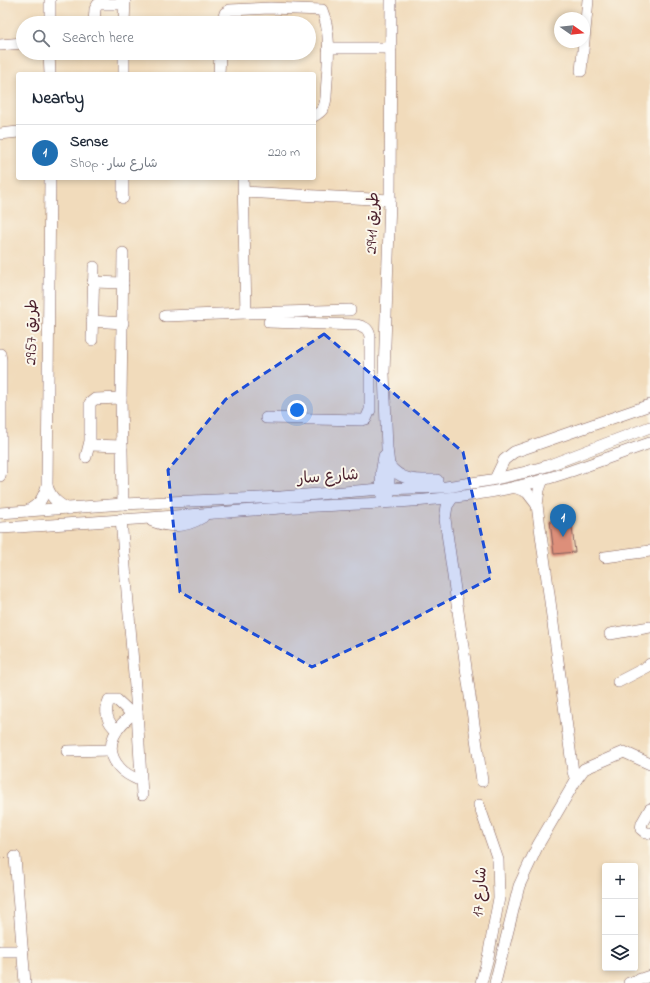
<!DOCTYPE html>
<html lang="en">
<head>
<meta charset="utf-8">
<style>
	body { margin:0; font-family:"Indie Flower","Playpen Sans Arabic",sans-serif; background:#f2f2f3; color:#1f2937 }
	.controls { position:absolute; right:12px; bottom:12px; display:grid; overflow:hidden; border-radius:4px; box-shadow:0 2px 6px #0003 }
	.controls button { width:36px; height:36px; display:grid; place-items:center; padding:0; border:0; border-bottom:1px solid #e0e1e3; background:#fff; color:#1f2937; font:20px sans-serif }
	.compass { position:absolute; left:554px; top:12px; width:36px; height:36px; border-radius:50%; background:#fff; box-shadow:0 2px 6px #0003; rotate:104deg }
	.you { position:absolute; left:297px; top:410px; width:14px; height:14px; margin:-10px; border:3px solid #fff; border-radius:50%; background:#1a73e8; box-shadow:0 0 0 6px #1a73e833 }
	.badge { display:grid; place-items:center; width:26px; height:26px; border-radius:50%; background:#1f6fb2; color:#fff; font-size:13px; font-weight:700 }
	.pin { position:absolute; translate:-50% -33px; filter:drop-shadow(0 1px 2px #0008) }
	.pin::after { content:''; position:absolute; top:21px; width:14px; height:12px; background:inherit; clip-path:polygon(0 0,100% 0,50% 100%) }
	.list { margin:0; padding:0; list-style:none }
	h2 { display:flex; justify-content:space-between; align-items:center; height:52px; margin:0; padding:0 16px; font-size:17px }
	h2 small { font-size:13px; font-weight:400; color:#747a83 }
	.list li { display:grid; grid-template-columns:26px 1fr auto; gap:12px; align-items:center; box-sizing:border-box; height:56px; padding:0 16px; border-top:1px solid #e0e1e3 }
	.list b { display:block; font-size:15px; white-space:nowrap }
	.list p { margin:0; font-size:13px; white-space:nowrap; color:#747a83 }
	.list em { font-size:13px; font-style:normal; color:#747a83 }
	.icon { flex:none; width:22px; height:22px; fill:none; stroke:currentColor; stroke-width:2; stroke-linecap:round; stroke-linejoin:round }
	.map { position:relative; flex:none; width:650px; height:983px; overflow:hidden }
	.search { position:absolute; background:#fff; box-shadow:0 2px 6px #0003; left:16px; top:16px; width:300px; height:44px; display:flex; align-items:center; gap:10px; box-sizing:border-box; padding:0 14px; border-radius:22px; color:#747a83; font-size:15px }
	.panel { position:absolute; background:#fff; box-shadow:0 2px 6px #0003; left:16px; top:72px; width:300px; height:108px; border-radius:4px }
	.map>svg:first-child { display:block }
	.building { fill:#dd8f7a }
	.lines { fill:none; stroke-linecap:round; stroke-linejoin:round }
	.minor-casing { stroke:#84615d; stroke-width:12 }
	.path { stroke:#84615d; stroke-width:1.5; stroke-dasharray:1 3; stroke-linecap:butt }
	.minor { stroke:#fff; stroke-width:11 }
	.marked { fill:#1d4ed8; fill-opacity:0.2; stroke:#1d4ed8; stroke-width:3; stroke-dasharray:8 5; stroke-linejoin:round }
	.labels { text-anchor:middle; dominant-baseline:central; stroke-width:4; stroke-linejoin:round; paint-order:stroke }
	.street-label { font-size:16px; fill:#4a1f2b; stroke:#fbf7ec }
</style>
</head>
<body>
<div class="map">
<svg width="650" height="983" viewBox="0 0 650 983">
	<rect width="100%" height="100%" fill="#fbf7ec"/>
	<filter id="ink" filterUnits="userSpaceOnUse"><feTurbulence type="fractalNoise" baseFrequency=".025" numOctaves="2"/><feDisplacementMap in="SourceGraphic" scale="8" xChannelSelector="R" yChannelSelector="G"/><feConvolveMatrix kernelMatrix="1 2 1 2 8 2 1 2 1" color-interpolation-filters="sRGB"/></filter>
	<filter id="wash" filterUnits="userSpaceOnUse"><feTurbulence type="fractalNoise" baseFrequency=".012" numOctaves="4" result="noise"/><feDisplacementMap in="SourceGraphic" scale="16" xChannelSelector="R" yChannelSelector="G"/><feGaussianBlur stdDeviation="0.9" result="paint"/><feColorMatrix in="noise" values="0 0 0 0 0 0 0 0 0 0 0 0 0 0 0 0 0 1.4 0 .05"/><feComposite in="paint" operator="in"/></filter>
	<g filter="url(#wash)">
		<rect width="100%" height="100%" fill="#f1dbbb"/>
		<g id="blocks">
			<path class="building" d="M 571,519 L 575,552 L 554,554 L 550,521 Z"/>
		</g>
	</g>
	<g filter="url(#ink)">
		<use href="#blocks" fill-opacity="0" stroke="#84615d" stroke-width="1"/>
		<g class="lines">
			<g class="minor-casing">
				<g id="minor">
					<path d="M 50,23 L 50,0"/>
					<path d="M 94,23 L 95,9 L 98,4 L 124,4"/>
					<path d="M 124,23 L 125,0"/>
					<path d="M 222,23 L 225,13 L 230,10 L 270,8 L 322,10 C 333,37 327,69 326,97 C 325,107 323,111 314,116"/>
					<path d="M 0,45 L 23,43"/>
					<path d="M 328,48 L 391,48"/>
					<path d="M 49,53 L 50,74"/>
					<path d="M 581,71 L 588,0"/>
					<path d="M 124,74 L 124,53"/>
					<path d="M 219,74 L 220,53"/>
					<path d="M 0,134 L 18,132"/>
					<path d="M 243,178 L 246,313 L 350,310"/>
					<path d="M 244,192 L 390,200"/>
					<path d="M 123,198 L 123,178"/>
					<path d="M 123,253 L 121,398 L 123,504"/>
					<path d="M 93,282 L 123,283"/>
					<path d="M 165,316 L 246,313"/>
					<path d="M 92,321 L 123,323"/>
					<path d="M 92,340 L 94,267"/>
					<path d="M 0,354 L 1,360 L 1,471 L 0,476"/>
					<path d="M 266,418 L 362,420 L 366,419 L 370,410 L 370,336 C 368,328 365,327 357,325 L 269,322"/>
					<path d="M 90,445 L 122,446"/>
					<path d="M 86,457 L 90,441 L 90,403 L 95,399 L 121,398"/>
					<path d="M 389,465 C 401,482 418,480 437,480"/>
					<path d="M 495,479 L 504,460 L 514,452 L 650,405"/>
					<path d="M 543,479 L 539,490 L 537,505 L 573,772 L 576,780"/>
					<path d="M 47,486 C 51,498 58,504 69,509"/>
					<path d="M 514,487 L 527,492 L 537,505"/>
					<path d="M 389,495 L 389,465 L 387,448 L 384,373 L 390,200 L 391,0"/>
					<path d="M 382,497 L 381,474 L 384,456"/>
					<path d="M 453,497 L 447,506 L 445,519 L 482,781"/>
					<path d="M 27,511 C 40,504 42,500 47,486 L 50,178"/>
					<path d="M 0,513 L 123,504 L 281,497 L 381,489 L 446,487 L 491,480 L 526,472 L 547,466 L 650,427"/>
					<path d="M 121,519 L 137,711 L 142,795"/>
					<path d="M 152,521 C 169,528 187,527 203,517"/>
					<path d="M 0,528 C 94,523 187,515 281,508 C 359,503 438,504 515,487 C 560,477 606,458 650,443"/>
					<path d="M 605,557 L 650,551"/>
					<path d="M 610,634 L 650,627"/>
					<path d="M 618,682 L 647,667 L 650,664"/>
					<path d="M 137,711 C 118,724 100,746 120,768 C 125,774 134,778 141,781"/>
					<path d="M 117,730 C 107,723 104,711 109,700 L 117,700 L 132,714"/>
					<path d="M 67,751 L 111,750"/>
					<path d="M 479,805 L 498,860 L 499,898 L 488,957 L 481,983"/>
					<path d="M 650,809 L 642,823 L 641,829 L 646,833 L 650,833"/>
					<path d="M 15,857 L 25,983"/>
					<path d="M 0,951 L 23,951"/>
					<path d="M 495,983 L 519,886 L 538,845 L 576,780 L 584,769 L 624,752 L 650,764"/>
					<path d="M 629,983 L 650,976"/>
				</g>
			</g>
			<path class="path" d="M 0,858 L 6,858"/>
			<use href="#minor" class="minor"/>
		</g>
	</g>
	<path class="marked" d="M 324,334 L 463,452 L 491,578 L 394,629 L 312,667 L 180,592 L 168,470 L 226,399 Z"/>
	<g class="labels">
		<g class="street-label">
			<text transform="translate(373 223) rotate(-88)">طريق 2941</text>
			<text transform="translate(32 332) rotate(-89)">طريق 2957</text>
			<text transform="translate(328 477) rotate(-4)">شارع سار</text>
			<text transform="translate(480 892) rotate(-86)">شارع 17</text>
		</g>
	</g>
</svg>
<div class="controls">
<button>+</button>
<button>−</button>
<button><svg class="icon" aria-label="layers" viewBox="0 0 24 24"><path d="M12 4l9 5-9 5-9-5zM3 14l9 5 9-5"/></svg></button>
</div>
<svg class="compass" viewBox="-18 -18 36 36"><path d="M0-13l5 13h-10z" fill="#e53935"/><path d="M0 13l5-13h-10z" fill="#747a83"/></svg>
<div class="you"></div>
<div class="pin badge" style="left:563px;top:537px">1</div>
<div class="search"><svg class="icon" aria-label="search" viewBox="0 0 24 24"><circle cx="10" cy="10" r="6"/><path d="M15 15l6 6"/></svg>Search here</div>
<section class="panel">
<h2>Nearby<small></small></h2>
<ul class="list">
<li><span class="badge">1</span><div><b>Sense</b><p>Shop · شارع سار</p></div><em>220 m</em></li>
</ul>
</section>
</div>
</body>
</html>
